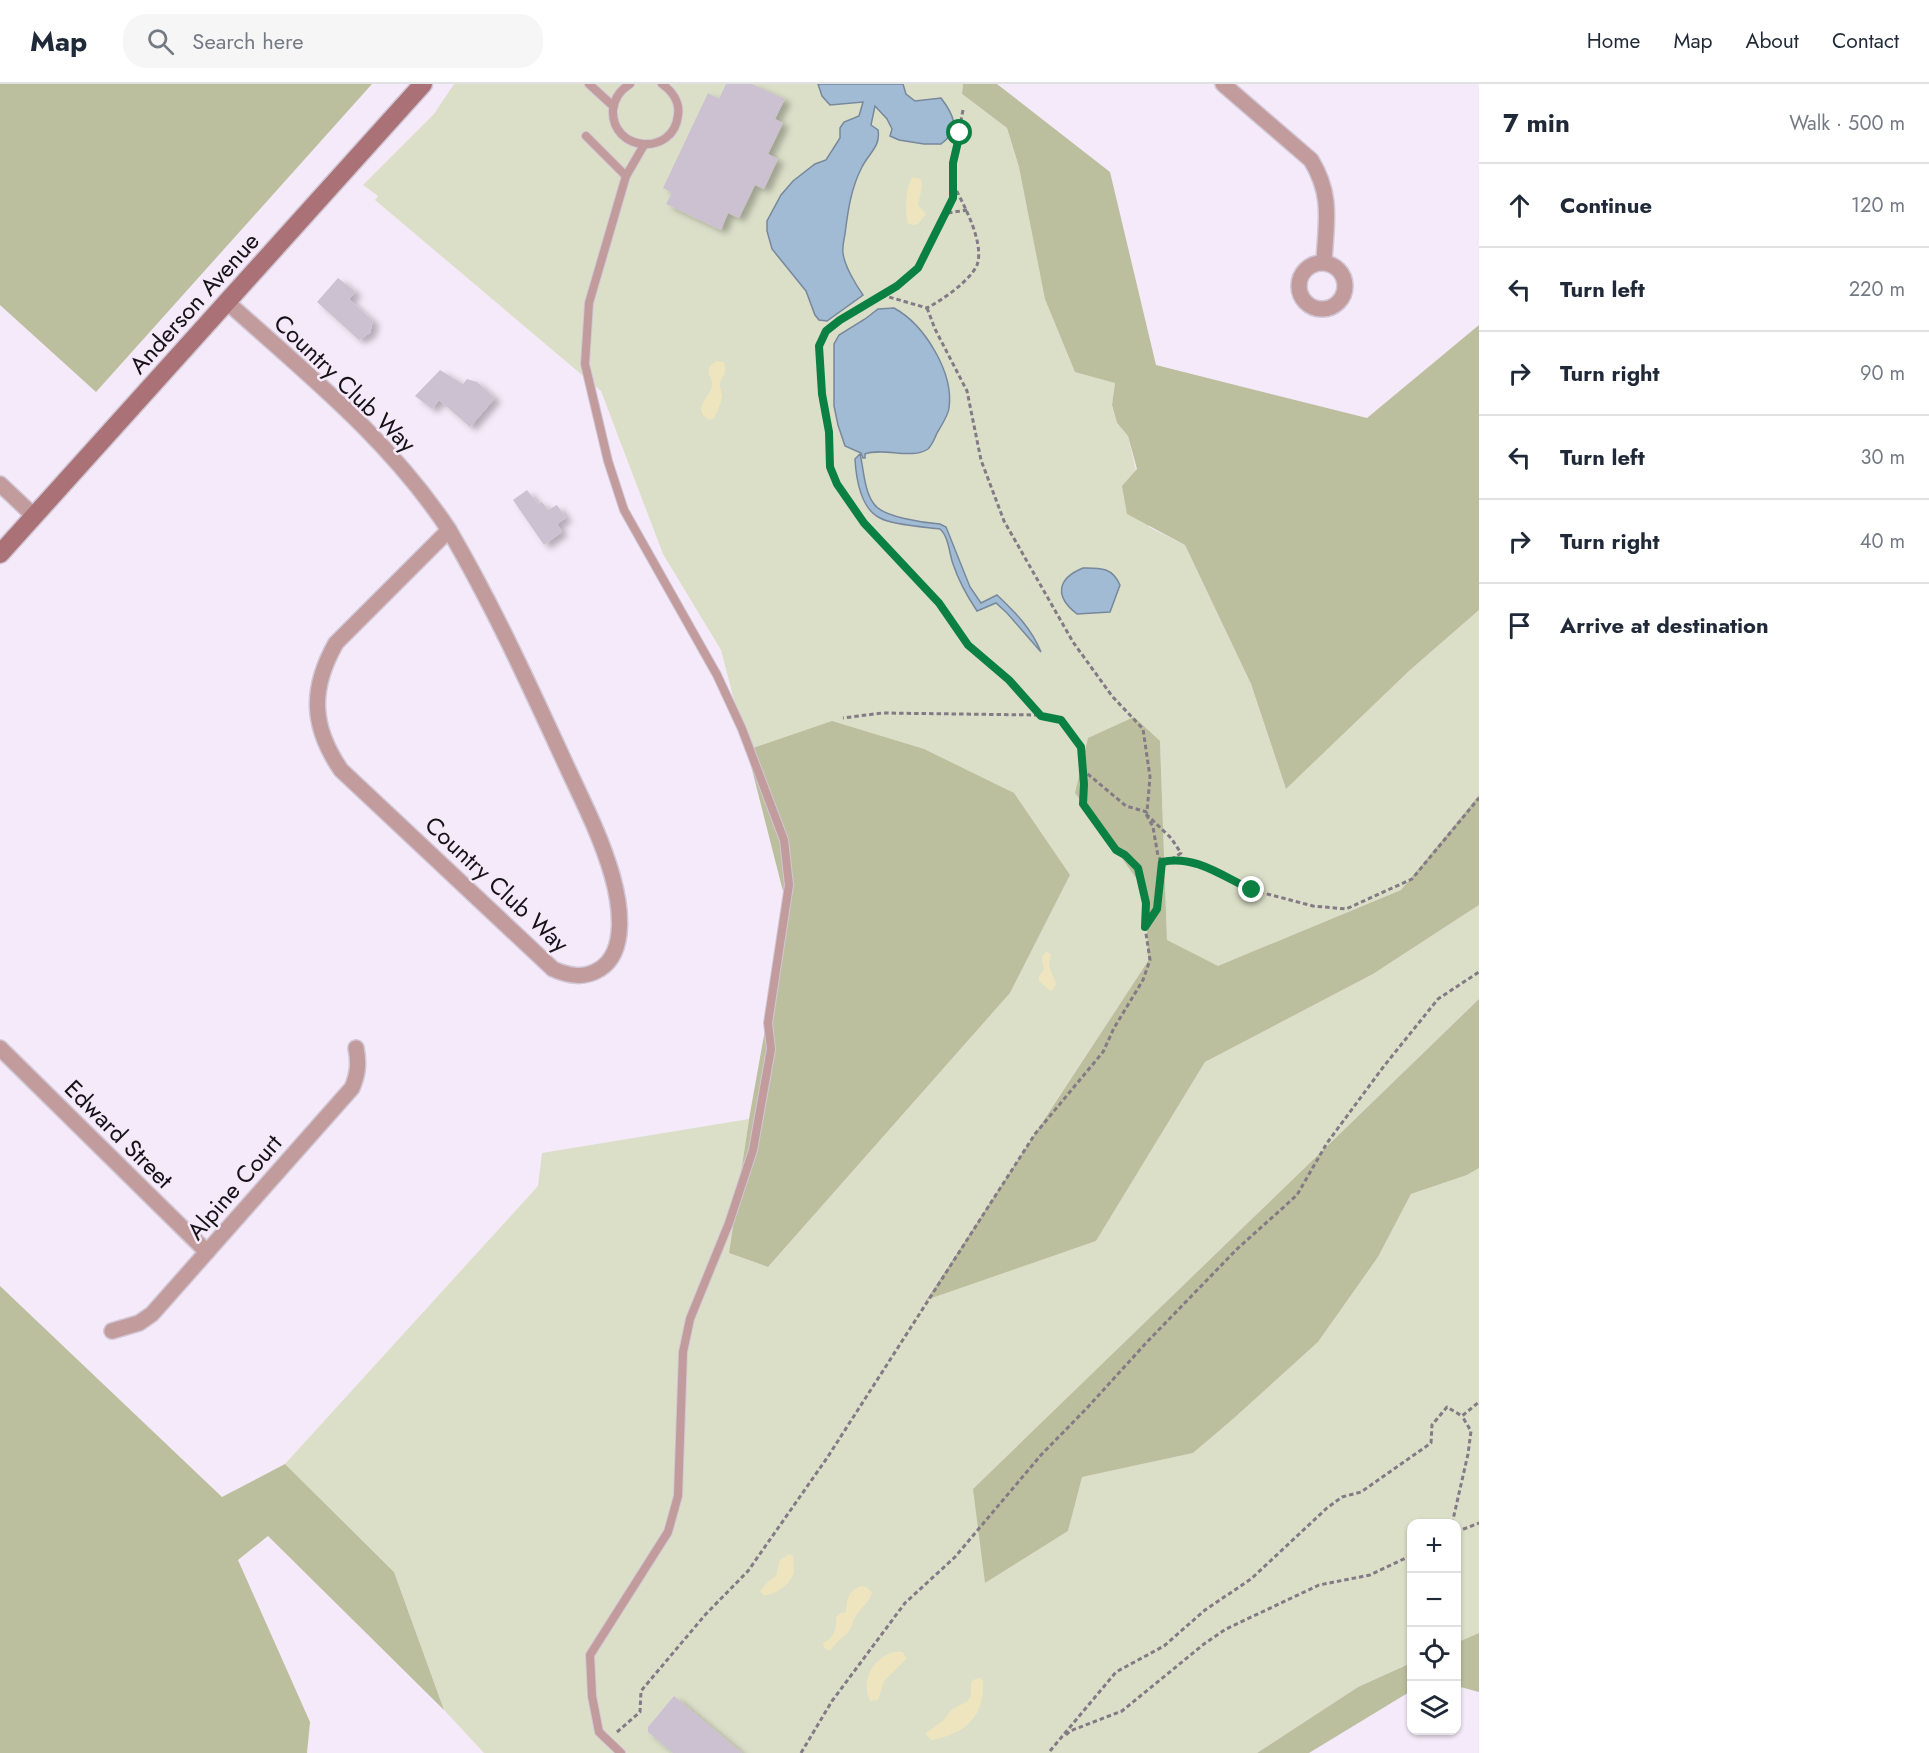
<!DOCTYPE html>
<html lang="en">
<head>
<meta charset="utf-8">
<style>
	body { margin:0; font-family:Jost,sans-serif; background:#f6f6f7; color:#1f2937 }
	.controls { position:absolute; right:18px; bottom:18px; display:grid; overflow:hidden; border-radius:12px; box-shadow:0 2px 4px #0004 }
	.controls button { width:54px; height:54px; display:grid; place-items:center; padding:0; border:0; border-bottom:2px solid #e0e1e3; background:#fff; color:#1f2937; font:30px sans-serif }
	.stop { position:absolute; width:18px; height:18px; margin:-14px; border:4px solid #0b8043; border-radius:50%; background:#fff }
	.stop.end { background:#0b8043; border-color:#fff; box-shadow:0 2px 6px #0008 }
	.list { margin:0; padding:0; list-style:none }
	h2 { display:flex; justify-content:space-between; align-items:center; height:78px; margin:0; padding:0 24px; font-size:26px }
	h2 small { font-size:20px; font-weight:400; color:#747a83 }
	.list li { display:grid; grid-template-columns:39px 1fr auto; gap:18px; align-items:center; box-sizing:border-box; height:84px; padding:0 24px; border-top:2px solid #e0e1e3 }
	.list b { display:block; font-size:22px; white-space:nowrap }
	.list em { font-size:20px; font-style:normal; color:#747a83 }
	.icon { flex:none; width:33px; height:33px; fill:none; stroke:currentColor; stroke-width:2; stroke-linecap:round; stroke-linejoin:round }
	.map { position:relative; flex:none; width:1479px; height:1669px; overflow:hidden }
	header { display:flex; align-items:center; gap:36px; box-sizing:border-box; height:84px; padding:0 30px; background:#fff; border-bottom:2px solid #e0e1e3 }
	header strong { font-size:28px }
	nav { display:flex; gap:33px; margin-inline-start:auto; font-size:21px }
	.search { width:420px; height:54px; background:#f6f6f7; display:flex; align-items:center; gap:15px; box-sizing:border-box; padding:0 21px; border-radius:24px; color:#747a83; font-size:22px }
	main { display:flex }
	aside { flex:1; background:#fff }
	.map>svg:first-child { display:block }
	.green { fill:#dcdfc8 }
	.forest { fill:#bbbf9d }
	.sand { fill:#eee5bf }
	.water { fill:#a1bbd4; stroke:#77889c; stroke-width:1.5 }
	.building { fill:#ccc1d0; filter:url(#shadow) }
	.lines { fill:none; stroke-linecap:round; stroke-linejoin:round }
	.service-casing { stroke:#d1c7d5; stroke-width:10 }
	.minor-casing { stroke:#d1c7d5; stroke-width:18 }
	.secondary-casing { stroke:#d1c7d5; stroke-width:21 }
	.path { stroke:#827a85; stroke-width:3; stroke-dasharray:4.5 3; stroke-linecap:butt }
	.service { stroke:#c29b9d; stroke-width:8 }
	.minor { stroke:#c29b9d; stroke-width:15 }
	.secondary { stroke:#aa7277; stroke-width:18 }
	.route { stroke:#0b8043; stroke-width:8 }
	.labels { text-anchor:middle; dominant-baseline:central; stroke-width:5; stroke-linejoin:round; paint-order:stroke }
	.street-label { font-size:24px; fill:#161218; stroke:#f5eaf9 }
</style>
</head>
<body>
<header>
<strong>Map</strong>
<div class="search"><svg class="icon" aria-label="search" viewBox="0 0 24 24"><circle cx="10" cy="10" r="6"/><path d="M15 15l6 6"/></svg>Search here</div>
<nav><a>Home</a><a>Map</a><a>About</a><a>Contact</a></nav>
</header>
<main>
<div class="map">
<svg width="1479" height="1669" viewBox="0 0 1479 1669">
	<defs>
		<filter id="shadow"><feDropShadow dx="6" dy="4" stdDeviation="3" flood-color="#0004"/></filter>
	</defs>
	<rect width="100%" height="100%" fill="#f5eaf9"/>
	<path class="green" d="M 454,0 L 963,0 L 962,10 L 1007,44 L 1019,83 L 1115,299 L 1112,322 L 1117,339 L 1128,352 L 1149,443 L 1185,461 L 1251,600 L 1286,705 L 1409,587 L 1479,526 L 1479,711 L 1401,806 L 1218,883 L 1167,856 L 1160,657 L 1075,709 L 1146,808 L 1148,877 L 926,1215 L 1096,1157 L 1205,978 L 1373,890 L 1479,821 L 1479,915 L 974,1405 L 985,1498 L 1068,1447 L 1081,1393 L 1193,1369 L 1233,1335 L 1318,1258 L 1378,1173 L 1411,1110 L 1467,1091 L 1479,1084 L 1479,1549 L 1457,1559 L 1456,1440 L 1412,1440 L 1411,1579 L 1358,1603 L 1257,1669 L 484,1669 L 444,1626 L 394,1488 L 285,1380 L 538,1102 L 542,1069 L 749,1035 L 729,1169 L 768,1183 L 1010,909 L 1070,791 L 747,666 L 721,566 L 663,470 L 601,307 L 375,116 L 378,112 L 363,101 L 434,30 Z"/>
	<g class="forest">
		<path d="M 0,0 L 372,0 L 96,308 L 0,221 Z"/>
		<path d="M 963,0 L 997,0 L 1110,88 L 1156,281 L 1367,334 L 1479,241 L 1479,526 L 1409,587 L 1286,705 L 1251,600 L 1185,461 L 1127,430 L 1122,402 L 1137,385 L 1128,352 L 1117,339 L 1112,321 L 1115,299 L 1075,288 L 1045,215 L 1019,83 L 1007,44 L 962,10 Z"/>
		<path d="M 1134,633 L 1160,657 L 1167,856 L 1218,882 L 1401,806 L 1479,711 L 1479,821 L 1373,890 L 1205,978 L 1096,1157 L 926,1216 L 1148,877 L 1146,808 L 1075,709 L 1088,654 Z"/>
		<path d="M 832,637 L 924,665 L 1014,709 L 1070,791 L 1010,909 L 768,1183 L 729,1169 L 749,1035 L 787,823 L 747,666 Z"/>
		<path d="M 1479,915 L 1479,1084 L 1467,1091 L 1411,1110 L 1378,1173 L 1318,1258 L 1233,1335 L 1193,1369 L 1082,1393 L 1068,1447 L 985,1499 L 973,1405 Z"/>
		<path d="M 0,1202 L 222,1413 L 285,1380 L 394,1488 L 444,1626 L 268,1452 L 238,1476 L 310,1638 L 307,1669 L 0,1669 Z"/>
		<path d="M 1479,1549 L 1479,1608 L 1457,1602 L 1456,1559 Z"/>
		<path d="M 1411,1579 L 1411,1607 L 1309,1669 L 1257,1669 L 1358,1603 Z"/>
	</g>
	<g class="sand">
		<path d="M 913,93 L 921,95 L 922,103 L 918,121 L 926,130 L 918,140 L 912,141 L 908,139 C 905,127 905,103 913,93 Z"/>
		<path d="M 716,277 L 723,278 C 729,288 721,292 720,301 C 720,304 721,307 722,310 C 722,318 717,328 714,334 L 710,336 C 690,325 710,313 712,303 C 714,291 701,288 716,277 Z"/>
		<path d="M 1047,868 L 1051,870 L 1049,882 L 1056,900 L 1053,906 L 1050,907 L 1039,897 L 1039,892 L 1044,886 C 1044,879 1038,872 1047,868 Z"/>
		<path d="M 789,1470 L 793,1472 C 793,1477 794,1483 794,1488 C 792,1499 773,1513 763,1511 L 760,1507 L 767,1499 L 776,1492 L 780,1476 Z"/>
		<path d="M 862,1502 L 868,1504 L 872,1509 C 869,1518 860,1525 855,1533 C 852,1538 852,1543 849,1547 C 843,1554 836,1557 831,1566 L 828,1566 L 824,1564 L 823,1559 C 834,1554 837,1545 836,1534 L 839,1530 L 846,1528 C 847,1516 848,1506 862,1502 Z"/>
		<path d="M 894,1568 L 902,1568 L 907,1574 L 884,1597 L 878,1616 L 870,1617 C 861,1596 872,1575 894,1568 Z"/>
		<path d="M 980,1594 L 983,1597 C 985,1633 965,1650 931,1656 L 925,1650 L 945,1635 L 951,1626 L 968,1617 L 971,1612 L 971,1600 L 973,1596 Z"/>
	</g>
	<g class="water">
		<path d="M 818,0 L 903,0 L 906,10 L 915,17 L 941,14 C 954,31 961,45 941,60 L 924,60 L 899,56 L 890,52 L 892,45 L 887,35 L 875,22 L 871,41 L 878,46 C 881,62 869,69 862,83 C 851,104 848,126 845,150 C 844,156 842,163 843,169 C 844,181 856,201 863,211 L 827,237 L 819,236 L 815,231 L 806,207 L 772,165 L 767,147 L 767,137 L 781,111 L 793,97 L 815,80 L 826,76 L 840,54 L 840,44 L 844,38 L 859,32 L 863,18 L 830,21 L 822,12 Z"/>
		<path d="M 894,224 C 925,241 954,289 949,324 C 948,332 941,342 937,349 C 935,354 932,361 928,365 C 912,376 883,363 865,370 L 865,374 L 863,374 L 861,369 L 845,362 L 838,341 L 834,322 L 834,260 L 839,251 L 865,235 L 878,225 Z"/>
		<path d="M 860,370 C 864,386 864,407 874,420 C 882,433 925,439 940,440 L 946,443 L 970,503 L 981,519 L 997,511 C 1016,529 1031,544 1041,568 L 1007,529 L 996,519 L 977,527 C 967,512 959,498 953,480 C 949,469 949,453 940,445 C 925,443 892,441 880,434 C 861,425 856,395 855,375 Z"/>
		<path d="M 1083,484 C 1100,484 1112,483 1120,501 L 1110,528 L 1077,530 C 1055,513 1056,495 1083,484 Z"/>
	</g>
	<g class="building">
		<path d="M 726,0 L 752,0 L 785,15 L 775,35 L 783,39 L 768,70 L 778,75 L 764,105 L 755,101 L 739,134 L 728,129 L 721,146 L 666,120 L 672,109 L 663,104 L 708,9 L 719,15 Z"/>
		<path d="M 338,194 L 356,208 L 349,215 L 373,237 L 370,249 L 359,256 L 317,218 Z"/>
		<path d="M 440,286 L 463,300 L 467,295 L 477,298 L 495,314 L 470,343 L 439,316 L 432,325 L 415,312 Z"/>
		<path d="M 527,406 L 538,420 L 542,418 L 548,426 L 557,421 L 566,434 L 557,440 L 562,448 L 544,461 L 513,416 Z"/>
		<path d="M 674,1612 L 742,1669 L 673,1669 L 648,1648 L 648,1643 Z"/>
	</g>
	<g class="lines">
		<g class="service-casing">
			<g id="service">
				<path d="M 589,0 L 613,22"/>
				<path d="M 630,0 C 620,6 614,15 613,26 C 611,68 674,73 678,31 C 680,18 672,7 662,0"/>
				<path d="M 586,52 L 626,92 L 589,219 L 585,280 L 608,377 L 624,426 L 717,591 L 742,645 L 784,756 L 789,801 L 768,939 L 771,965 L 753,1066 L 729,1139 L 690,1235 L 683,1268 L 678,1412 L 668,1448 L 590,1571 L 592,1612 L 599,1648 L 621,1669"/>
				<path d="M 626,92 L 644,61"/>
			</g>
		</g>
		<g class="minor-casing">
			<g id="minor">
				<path d="M 1223,0 L 1311,76 C 1333,112 1326,138 1324,178"/>
				<circle cx="1322" cy="202" r="23"/>
				<path d="M 227,218 C 306,289 390,356 449,446"/>
				<path d="M 0,400 L 34,432"/>
				<path d="M 449,446 C 491,518 526,594 561,670 C 579,710 600,749 612,791 C 620,819 628,867 600,885 C 584,895 569,892 553,885 L 341,686 C 311,642 310,605 336,559 Z"/>
				<path d="M 0,964 L 207,1168"/>
				<path d="M 112,1247 L 139,1239 L 152,1230 L 352,1004 C 358,990 359,979 356,964"/>
			</g>
		</g>
		<g class="secondary-casing">
			<path id="secondary" d="M 0,470 L 423,0"/>
		</g>
		<g class="path">
			<path d="M 963,26 L 953,79 L 953,114 L 918,184 L 897,202 L 840,236 L 826,247 L 819,262 L 822,310 L 829,348 L 830,383 L 837,400 L 864,439 L 939,519 L 968,561 L 1009,596 L 1040,631"/>
			<path d="M 948,129 L 967,126"/>
			<path d="M 882,211 L 927,224 C 942,216 970,197 977,181 C 985,159 963,119 953,100"/>
			<path d="M 927,224 L 935,245 L 967,307 L 981,376 L 1004,437 L 1073,558 L 1112,612 L 1143,645 L 1150,693 L 1147,728 L 1126,722 L 1083,686"/>
			<path d="M 1146,730 L 1171,754 L 1181,769 L 1172,775 L 1162,778 L 1158,772 L 1153,743 Z"/>
			<path d="M 1146,842 L 1157,825 L 1162,778 L 1172,775 L 1189,776 L 1252,806 L 1313,822 L 1346,825 L 1412,795 L 1479,714"/>
			<path d="M 1452,1440 L 1468,1370 L 1471,1347 L 1462,1332"/>
			<path d="M 1456,1448 L 1479,1439"/>
			<path d="M 617,1648 L 640,1628 L 641,1607 L 705,1531 L 748,1487 L 827,1374 L 1035,1050 L 1103,968 L 1114,944 L 1143,896 L 1150,876 L 1145,843 L 1146,819 L 1138,784 L 1125,771 L 1117,766 L 1083,720 L 1084,700 L 1081,663 L 1061,636 L 1037,631 L 882,629 L 843,634"/>
			<path d="M 1066,1651 L 1070,1647 L 1122,1627 L 1204,1560 L 1226,1545 L 1319,1501 L 1370,1491 L 1412,1471"/>
			<path d="M 1050,1667 L 1116,1588 L 1164,1562 L 1205,1526 L 1251,1495 L 1327,1424 L 1342,1413 L 1361,1408 L 1431,1359 L 1432,1341 L 1447,1323 L 1462,1332 L 1479,1318"/>
			<path d="M 801,1669 L 832,1617 L 905,1519 L 955,1473 L 1041,1371 L 1087,1324 L 1147,1258 L 1236,1166 L 1297,1111 L 1327,1059 L 1384,982 L 1438,915 L 1479,888"/>
		</g>
		<use href="#service" class="service"/>
		<use href="#minor" class="minor"/>
		<use href="#secondary" class="secondary"/>
	</g>
	<g class="lines">
		<path class="route" d="M 960,49 L 953,79 L 953,114 L 918,184 L 897,202 L 840,236 L 826,247 L 819,262 L 822,310 L 829,348 L 830,383 L 837,400 L 864,439 L 939,519 L 968,561 L 1009,596 L 1041,632 L 1061,636 L 1081,663 L 1084,700 L 1083,720 L 1116,766 L 1125,771 L 1138,784 L 1146,819 L 1145,843 L 1157,825 L 1162,778 C 1194,770 1224,793 1252,806"/>
	</g>
	<g class="labels">
		<g class="street-label">
			<text transform="translate(194 219) rotate(-48)">Anderson Avenue</text>
			<text transform="translate(345 299) rotate(44)">Country Club Way</text>
			<text transform="translate(497 800) rotate(43)">Country Club Way</text>
			<text transform="translate(119 1050) rotate(45)">Edward Street</text>
			<text transform="translate(234 1103) rotate(-49)">Alpine Court</text>
		</g>
	</g>
</svg>
<div class="controls">
<button>+</button>
<button>−</button>
<button><svg class="icon" aria-label="locate" viewBox="0 0 24 24"><circle cx="12" cy="12" r="6"/><path d="M12 2v4M12 18v4M2 12h4M18 12h4"/></svg></button>
<button><svg class="icon" aria-label="layers" viewBox="0 0 24 24"><path d="M12 4l9 5-9 5-9-5zM3 14l9 5 9-5"/></svg></button>
</div>
<div class="stop" style="left:960px;top:49px"></div>
<div class="stop end" style="left:1252px;top:806px"></div>
</div>
<aside>
<h2>7 min<small>Walk · 500 m</small></h2>
<ul class="list">
<li><svg class="icon" aria-label="ahead" viewBox="0 0 24 24"><path d="M12 20V5M6 11l6-6 6 6"/></svg><div><b>Continue</b></div><em>120 m</em></li>
<li><svg class="icon" aria-label="left" viewBox="0 0 24 24"><path d="M17 20v-9H6M10 6l-5 5 5 5"/></svg><div><b>Turn left</b></div><em>220 m</em></li>
<li><svg class="icon" aria-label="right" viewBox="0 0 24 24"><path d="M7 20v-9h11M14 6l5 5-5 5"/></svg><div><b>Turn right</b></div><em>90 m</em></li>
<li><svg class="icon" aria-label="left" viewBox="0 0 24 24"><path d="M17 20v-9H6M10 6l-5 5 5 5"/></svg><div><b>Turn left</b></div><em>30 m</em></li>
<li><svg class="icon" aria-label="right" viewBox="0 0 24 24"><path d="M7 20v-9h11M14 6l5 5-5 5"/></svg><div><b>Turn right</b></div><em>40 m</em></li>
<li><svg class="icon" aria-label="arrive" viewBox="0 0 24 24"><path d="M6 21V4h12l-3 4 3 4H6"/></svg><div><b>Arrive at destination</b></div></li>
</ul>
</aside>
</main>
</body>
</html>
